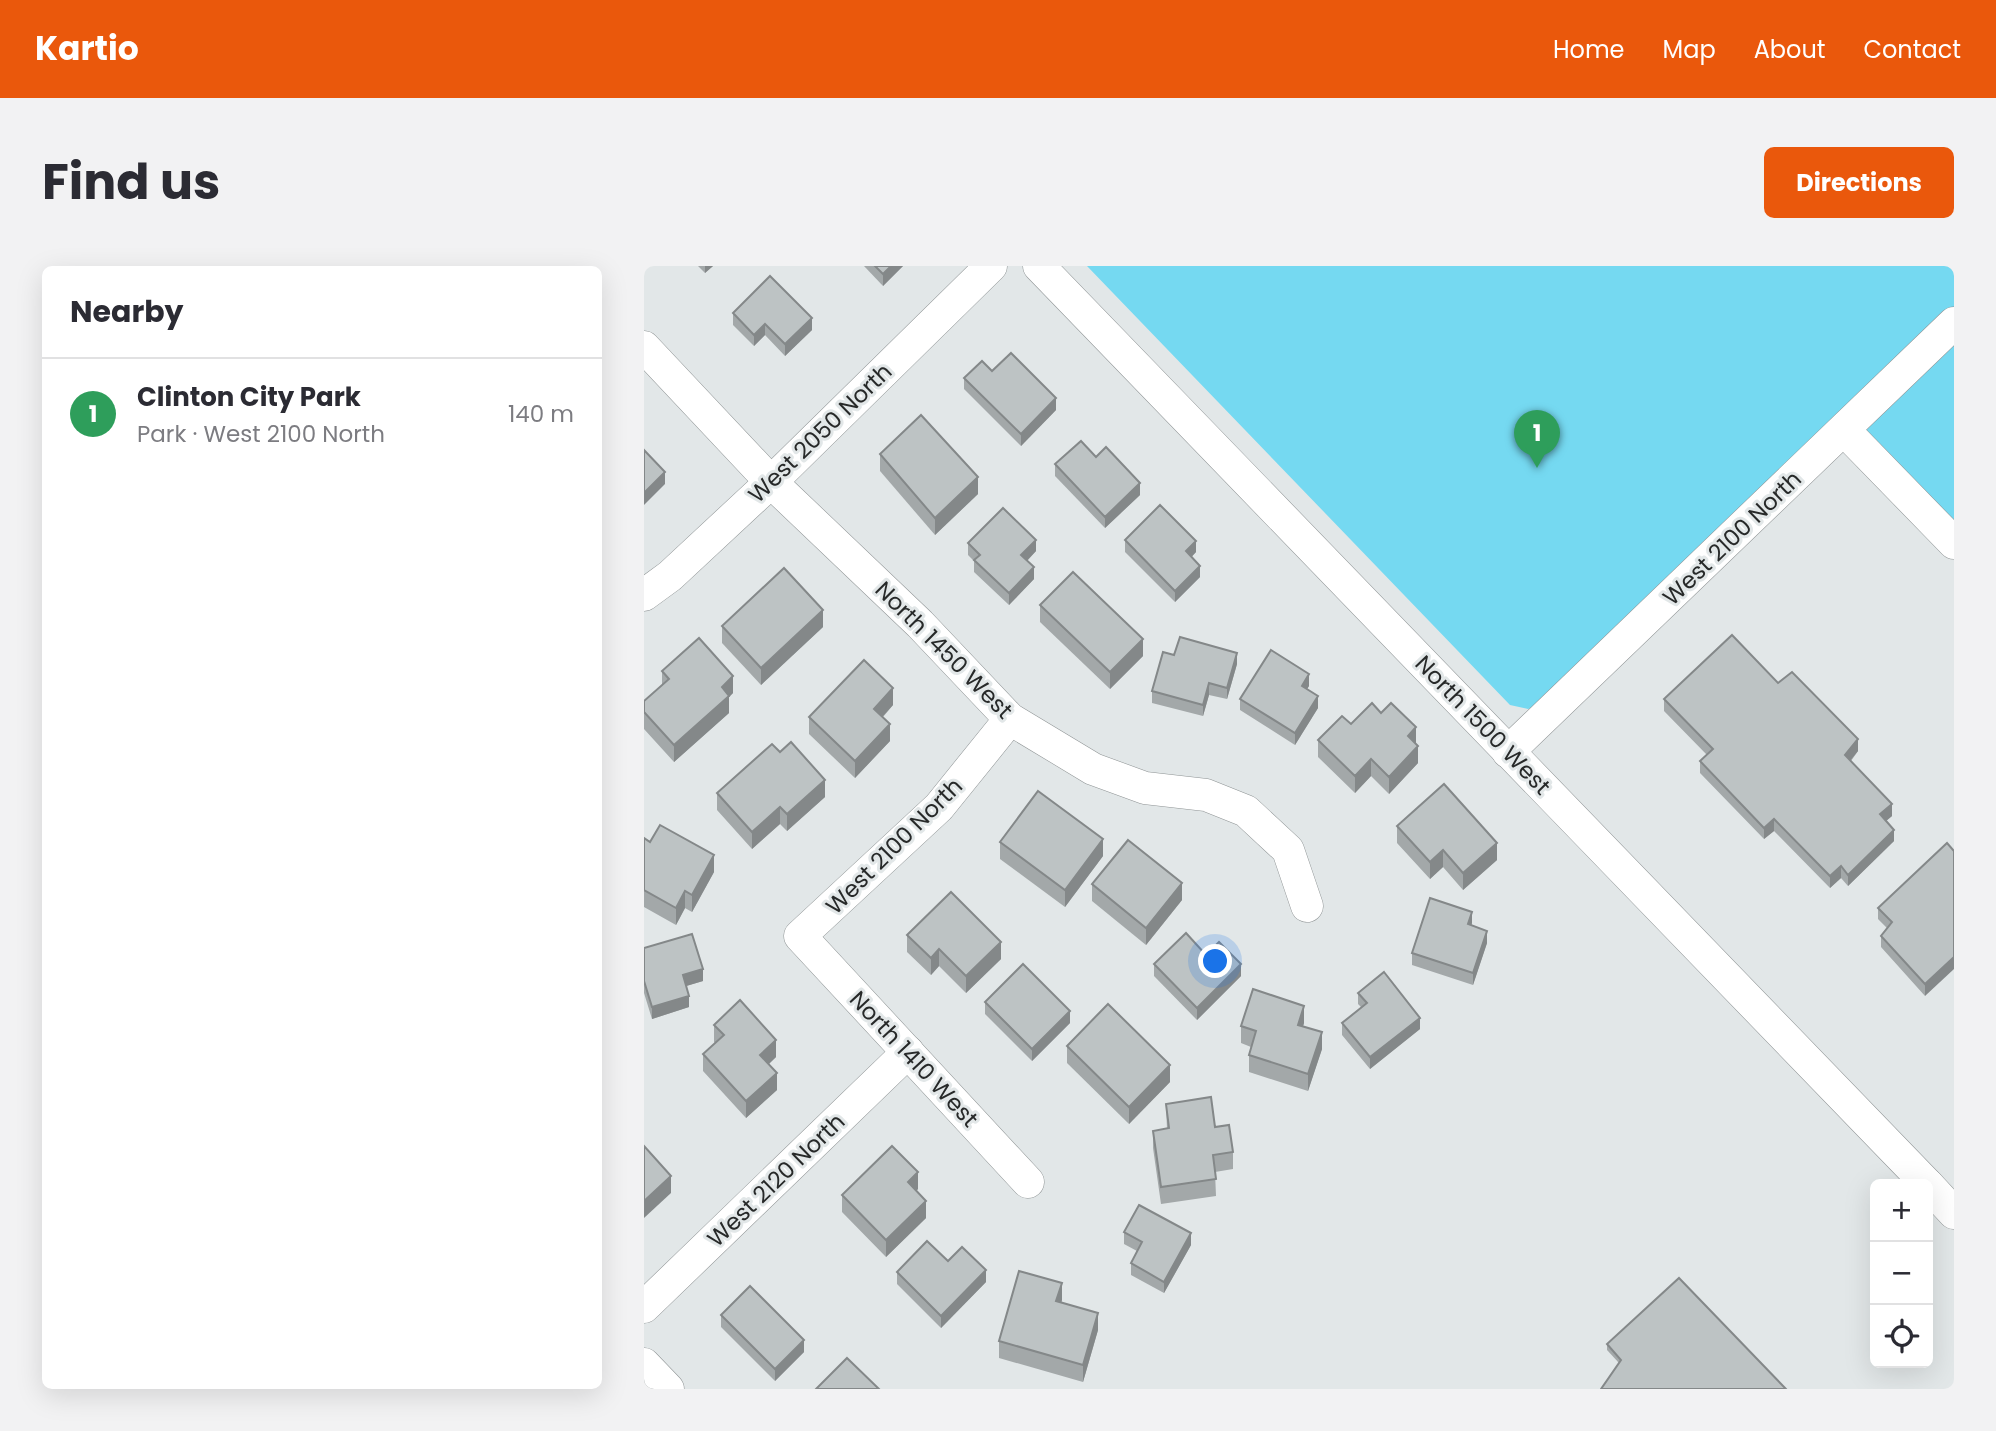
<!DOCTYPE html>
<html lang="en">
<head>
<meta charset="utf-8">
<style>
	body { margin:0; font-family:Poppins,sans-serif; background:#f2f2f3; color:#2b2b33 }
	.controls { position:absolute; right:21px; bottom:21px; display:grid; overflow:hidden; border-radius:10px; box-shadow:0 7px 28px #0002 }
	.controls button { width:63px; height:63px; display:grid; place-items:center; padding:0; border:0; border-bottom:2px solid #e1e1e2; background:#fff; color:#2b2b33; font:35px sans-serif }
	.you { position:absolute; left:572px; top:696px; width:24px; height:24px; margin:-18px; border:5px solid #fff; border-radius:50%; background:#1a73e8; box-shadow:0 0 0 10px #1a73e833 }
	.badge { display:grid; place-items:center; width:46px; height:46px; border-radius:50%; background:#ea580c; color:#fff; font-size:23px; font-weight:700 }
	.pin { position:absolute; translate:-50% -58px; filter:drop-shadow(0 2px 4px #0008) }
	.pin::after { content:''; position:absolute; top:37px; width:24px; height:21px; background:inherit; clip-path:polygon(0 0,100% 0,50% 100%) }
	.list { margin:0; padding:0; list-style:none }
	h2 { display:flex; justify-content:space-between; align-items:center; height:91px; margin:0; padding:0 28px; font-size:30px }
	h2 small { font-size:23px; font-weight:400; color:#7c7c81 }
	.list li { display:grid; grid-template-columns:46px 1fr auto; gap:21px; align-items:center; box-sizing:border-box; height:112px; padding:0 28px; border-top:2px solid #e1e1e2 }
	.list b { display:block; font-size:26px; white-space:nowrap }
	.list p { margin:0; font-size:23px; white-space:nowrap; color:#7c7c81 }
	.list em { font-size:23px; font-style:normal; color:#7c7c81 }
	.icon { flex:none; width:38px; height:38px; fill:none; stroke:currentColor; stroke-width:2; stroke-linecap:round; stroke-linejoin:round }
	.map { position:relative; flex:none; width:1310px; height:1123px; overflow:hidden; border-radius:10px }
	header { display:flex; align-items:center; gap:42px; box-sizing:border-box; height:98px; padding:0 35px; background:#ea580c; color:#fff }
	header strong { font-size:33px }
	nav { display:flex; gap:38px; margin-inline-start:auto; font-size:24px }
	.intro { display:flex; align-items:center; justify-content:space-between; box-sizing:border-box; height:168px; padding:0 42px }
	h1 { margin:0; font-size:49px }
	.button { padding:18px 32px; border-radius:10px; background:#ea580c; color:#fff; font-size:24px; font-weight:700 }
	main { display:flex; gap:42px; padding:0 42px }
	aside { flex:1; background:#fff; border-radius:10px; box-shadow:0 7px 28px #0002 }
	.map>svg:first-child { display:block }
	.green { fill:#75d9f1 }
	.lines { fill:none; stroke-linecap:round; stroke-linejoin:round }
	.minor-casing { stroke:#8f9495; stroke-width:33 }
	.minor { stroke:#fff; stroke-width:32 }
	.wall { fill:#a3a8a9 }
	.shaded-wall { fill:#848889 }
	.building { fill:#bdc3c4; stroke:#848889; stroke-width:2 }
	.labels { text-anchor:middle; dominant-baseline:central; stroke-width:6; stroke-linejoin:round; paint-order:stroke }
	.street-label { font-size:23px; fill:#272929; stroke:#e2e7e8 }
</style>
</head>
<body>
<header>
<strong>Kartio</strong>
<nav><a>Home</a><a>Map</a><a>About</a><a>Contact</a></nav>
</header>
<div class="intro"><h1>Find us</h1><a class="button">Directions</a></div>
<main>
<aside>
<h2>Nearby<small></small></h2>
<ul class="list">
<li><span class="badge" style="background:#2e9e5b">1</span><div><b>Clinton City Park</b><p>Park · West 2100 North</p></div><em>140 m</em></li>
</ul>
</aside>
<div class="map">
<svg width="1310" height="1123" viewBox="0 0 1310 1123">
	<rect width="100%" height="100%" fill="#e2e7e8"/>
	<path class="green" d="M 443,0 L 1310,0 L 1310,257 L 1204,148 L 905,437 L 884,443 L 866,439 Z"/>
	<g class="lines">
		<g class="minor-casing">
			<g id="minor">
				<path d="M 395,0 L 1283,918"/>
				<path d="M 0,81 L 127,216 L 276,358 L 366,453 L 449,503 L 501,522 L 562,529 L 602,545 L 644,584 L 663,640"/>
				<path d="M 1200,164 L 1310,277"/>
				<path d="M 0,329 L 26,310 L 127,216 L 347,0"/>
				<path d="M 366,453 L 295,541 L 156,670 L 384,916"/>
				<path d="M 864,486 L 1310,57"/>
				<path d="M 1284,919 L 1310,947"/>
				<path d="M 0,1041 L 264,786"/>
				<path d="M 0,1098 L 24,1123"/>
			</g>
		</g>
		<use href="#minor" class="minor"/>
	</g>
	<g class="wall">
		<path d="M 54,0 L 69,0 L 61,7 Z"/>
		<path d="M 220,0 L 259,0 L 239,20 Z"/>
		<path d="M 89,47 L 168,64 L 141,90 L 121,69 L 110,80 L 89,59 Z"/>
		<path d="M 348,105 L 412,144 L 377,180 L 320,123 L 320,112 Z"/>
		<path d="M 236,188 L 334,228 L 291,269 L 236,205 Z"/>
		<path d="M 452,191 L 496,229 L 461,262 L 411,210 L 411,198 Z"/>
		<path d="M 481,274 L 552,286 L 547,291 L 556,311 L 531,336 L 481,286 Z"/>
		<path d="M 324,277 L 392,285 L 383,295 L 390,313 L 365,339 L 330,306 L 330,295 L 324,289 Z"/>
		<path d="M 396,339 L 499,390 L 466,423 L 396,356 Z"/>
		<path d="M 78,360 L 179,361 L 117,419 L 78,377 Z"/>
		<path d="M 530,389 L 593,398 L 583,433 L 565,429 L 559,450 L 508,437 L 508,425 Z"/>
		<path d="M 18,405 L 89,427 L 85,431 L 85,447 L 30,496 L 0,463 L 0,435 L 18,419 Z"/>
		<path d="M 1134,417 L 1214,485 L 1207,495 L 1248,550 L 1242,555 L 1250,575 L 1204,620 L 1197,612 L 1186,622 L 1130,565 L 1120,573 L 1056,507 L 1056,495 L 1063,489 L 1020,445 L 1020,433 Z"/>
		<path d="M 665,420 L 663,423 L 674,442 L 651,479 L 596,444 L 596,433 Z"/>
		<path d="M 249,439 L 239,451 L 246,475 L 211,512 L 165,468 L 165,451 Z"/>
		<path d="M 674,474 L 772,478 L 774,497 L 745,528 L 727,510 L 711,527 L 674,491 Z"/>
		<path d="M 73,527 L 181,531 L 143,565 L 136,558 L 108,583 L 73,544 Z"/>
		<path d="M 753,560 L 853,594 L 819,624 L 799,601 L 786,613 L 753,577 Z"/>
		<path d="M 0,572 L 70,606 L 48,646 L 41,642 L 32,659 L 0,641 Z"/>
		<path d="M 356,576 L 459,590 L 421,641 L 356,593 Z"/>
		<path d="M 1303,577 L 1281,730 L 1237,681 L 1237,670 L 1243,662 L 1234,653 L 1234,642 Z"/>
		<path d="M 448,618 L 538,634 L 502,679 L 448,635 Z"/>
		<path d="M 828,657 L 827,660 L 843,677 L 829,719 L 768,699 L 768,687 Z"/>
		<path d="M 263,669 L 357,693 L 322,727 L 295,700 L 287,709 L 263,686 Z"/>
		<path d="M 0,682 L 59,715 L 42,720 L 45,741 L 8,753 L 0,727 Z"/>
		<path d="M 510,698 L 597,710 L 553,754 L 510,710 Z"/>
		<path d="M 714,727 L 776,763 L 726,803 L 698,769 L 698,757 L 718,742 L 714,738 Z"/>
		<path d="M 341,736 L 426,757 L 388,795 L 341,748 Z"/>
		<path d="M 660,757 L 659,760 L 678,783 L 664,825 L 605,806 L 605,789 L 607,781 L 597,777 L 597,760 Z"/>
		<path d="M 70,759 L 132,791 L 125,798 L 133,824 L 102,852 L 59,805 L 59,788 L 71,777 L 70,776 Z"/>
		<path d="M 423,780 L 526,816 L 485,858 L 423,797 Z"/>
		<path d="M 522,838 L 571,861 L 589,886 L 589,903 L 571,906 L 572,930 L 517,938 L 509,882 L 509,865 L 523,863 Z"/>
		<path d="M 274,923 L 272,925 L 282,952 L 242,991 L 198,946 L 198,929 Z"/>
		<path d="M 480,966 L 547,979 L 520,1027 L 487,1009 L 487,997 L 493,985 L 480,978 Z"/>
		<path d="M 304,995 L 342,1016 L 297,1062 L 253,1018 L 253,1006 Z"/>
		<path d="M 418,1034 L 417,1037 L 454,1064 L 439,1116 L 355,1092 L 355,1075 Z"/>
		<path d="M 77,1049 L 160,1086 L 131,1115 L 77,1061 Z"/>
		<path d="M 963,1078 L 1142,1123 L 975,1097 L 963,1084 Z"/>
	</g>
	<g class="shaded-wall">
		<path d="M 61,0 L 69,0 L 61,7 Z"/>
		<path d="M 247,0 L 259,0 L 239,20 L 239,8 Z"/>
		<path d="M 168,52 L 168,64 L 141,90 L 141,78 Z"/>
		<path d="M 121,58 L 121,69 L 110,80 L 110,69 Z"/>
		<path d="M 412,132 L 412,144 L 377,180 L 377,168 Z"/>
		<path d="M 21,206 L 21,218 L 0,239 L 0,227 Z"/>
		<path d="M 334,211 L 334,228 L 291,269 L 291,252 Z"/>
		<path d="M 496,217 L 496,229 L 461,262 L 461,251 Z"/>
		<path d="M 392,274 L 392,285 L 377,301 L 377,289 Z"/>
		<path d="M 552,275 L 552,286 L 542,297 L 542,285 Z"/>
		<path d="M 556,300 L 556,311 L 531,336 L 531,325 Z"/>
		<path d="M 390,301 L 390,313 L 365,339 L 365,327 Z"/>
		<path d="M 179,344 L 179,361 L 117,419 L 117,402 Z"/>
		<path d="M 499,373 L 499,390 L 466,423 L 466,406 Z"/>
		<path d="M 593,387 L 593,398 L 583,433 L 583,422 Z"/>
		<path d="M 665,408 L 665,420 L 658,431 L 658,420 Z"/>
		<path d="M 89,410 L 89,427 L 85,431 L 85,447 L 30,496 L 30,479 L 78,421 Z"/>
		<path d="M 565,417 L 565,429 L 559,450 L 559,439 Z"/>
		<path d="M 249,422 L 249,439 L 230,460 L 230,443 Z"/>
		<path d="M 674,430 L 674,442 L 651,479 L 651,467 Z"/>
		<path d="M 246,458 L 246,475 L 211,512 L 211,495 Z"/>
		<path d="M 772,461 L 772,478 L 764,470 Z"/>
		<path d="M 1214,473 L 1214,485 L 1201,501 L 1201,489 Z"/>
		<path d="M 774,480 L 774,497 L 745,528 L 745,511 Z"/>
		<path d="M 727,493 L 727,510 L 711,527 L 711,510 Z"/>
		<path d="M 181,514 L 181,531 L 143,565 L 143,548 Z"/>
		<path d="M 1248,538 L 1248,550 L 1236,560 L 1236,548 Z"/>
		<path d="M 136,541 L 136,558 L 108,583 L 108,566 Z"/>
		<path d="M 1130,553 L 1130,565 L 1120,573 L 1120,562 Z"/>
		<path d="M 1250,564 L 1250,575 L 1204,620 L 1204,609 Z"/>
		<path d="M 459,573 L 459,590 L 421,641 L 421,624 Z"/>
		<path d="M 853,577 L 853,594 L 819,624 L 819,607 Z"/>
		<path d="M 799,584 L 799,601 L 786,613 L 786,596 Z"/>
		<path d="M 70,589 L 70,606 L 48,646 L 48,629 Z"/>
		<path d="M 1197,600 L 1197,612 L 1186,622 L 1186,610 Z"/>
		<path d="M 538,617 L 538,634 L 502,679 L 502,662 Z"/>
		<path d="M 41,625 L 41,642 L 32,659 L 32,642 Z"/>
		<path d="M 828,646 L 828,657 L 824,670 L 824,658 Z"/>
		<path d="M 843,665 L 843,677 L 829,719 L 829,707 Z"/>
		<path d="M 357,676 L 357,693 L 322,727 L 322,710 Z"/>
		<path d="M 295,683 L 295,700 L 287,709 L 287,692 Z"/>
		<path d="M 1310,691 L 1310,703 L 1281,730 L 1281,718 Z"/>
		<path d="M 597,698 L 597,710 L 553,754 L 553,742 Z"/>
		<path d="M 59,703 L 59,715 L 39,721 L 39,709 Z"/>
		<path d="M 45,730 L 45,741 L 8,753 L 8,741 Z"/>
		<path d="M 660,740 L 660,757 L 654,776 L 654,759 Z"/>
		<path d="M 426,745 L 426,757 L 388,795 L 388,783 Z"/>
		<path d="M 776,752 L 776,763 L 726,803 L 726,791 Z"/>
		<path d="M 678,766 L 678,783 L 664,825 L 664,808 Z"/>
		<path d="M 132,774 L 132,791 L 116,806 L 116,789 Z"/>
		<path d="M 526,799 L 526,816 L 485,858 L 485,841 Z"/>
		<path d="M 133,807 L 133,824 L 102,852 L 102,835 Z"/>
		<path d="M 274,906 L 274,923 L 264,933 L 264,916 Z"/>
		<path d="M 27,910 L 27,927 L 0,952 L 0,935 Z"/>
		<path d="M 282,935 L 282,952 L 242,991 L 242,974 Z"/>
		<path d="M 547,967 L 547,979 L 520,1027 L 520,1016 Z"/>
		<path d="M 342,1004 L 342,1016 L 297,1062 L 297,1050 Z"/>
		<path d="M 418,1017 L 418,1034 L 412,1052 L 412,1035 Z"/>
		<path d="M 454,1047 L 454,1064 L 439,1116 L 439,1099 Z"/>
		<path d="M 160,1074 L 160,1086 L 131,1115 L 131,1103 Z"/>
	</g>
	<g class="building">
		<path d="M 231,0 L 247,0 L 239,8 Z"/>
		<path d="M 126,10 L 168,52 L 141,78 L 121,58 L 110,69 L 89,47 Z"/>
		<path d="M 367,87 L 412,132 L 377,168 L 320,112 L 338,95 L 348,105 Z"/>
		<path d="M 277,149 L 334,211 L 291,252 L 236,188 Z"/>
		<path d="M 437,175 L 452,191 L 462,181 L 496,217 L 461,251 L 411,198 Z"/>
		<path d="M 0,184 L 21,206 L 0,227 Z"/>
		<path d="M 516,239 L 552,275 L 542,285 L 556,300 L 531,325 L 481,274 Z"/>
		<path d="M 359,242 L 392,274 L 377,289 L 390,301 L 365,327 L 330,294 L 336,289 L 324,277 Z"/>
		<path d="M 140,302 L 179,344 L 117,402 L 78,360 Z"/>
		<path d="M 429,306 L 499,373 L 466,406 L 396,339 Z"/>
		<path d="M 1088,369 L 1134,417 L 1148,406 L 1214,473 L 1201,489 L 1248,538 L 1236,548 L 1250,564 L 1204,609 L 1197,600 L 1186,610 L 1130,553 L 1120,562 L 1056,495 L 1069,483 L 1020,433 Z"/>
		<path d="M 536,371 L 593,387 L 583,422 L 565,417 L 559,439 L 508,425 L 519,386 L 530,389 Z"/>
		<path d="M 55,372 L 89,410 L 78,421 L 85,430 L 30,479 L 0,446 L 0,435 L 25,413 L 18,405 Z"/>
		<path d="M 627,384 L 665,408 L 658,420 L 674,430 L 651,467 L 596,433 Z"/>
		<path d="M 220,394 L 249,422 L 230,443 L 246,458 L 211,495 L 165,451 Z"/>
		<path d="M 728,437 L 737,447 L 747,437 L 772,461 L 764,470 L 774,480 L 745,511 L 727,493 L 711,510 L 674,474 L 698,450 L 707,458 Z"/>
		<path d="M 147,476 L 181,514 L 143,548 L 136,541 L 108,566 L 73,527 L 128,478 L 136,486 Z"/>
		<path d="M 800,518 L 853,577 L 819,607 L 799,584 L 786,596 L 753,560 Z"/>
		<path d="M 394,525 L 459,573 L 421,624 L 356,576 Z"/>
		<path d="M 16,559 L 70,589 L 48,629 L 41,625 L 32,642 L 0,624 L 0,572 L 6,576 Z"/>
		<path d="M 484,574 L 538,617 L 502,662 L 448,618 Z"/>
		<path d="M 1303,577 L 1310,585 L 1310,691 L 1281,718 L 1237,670 L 1248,656 L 1234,642 Z"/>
		<path d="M 307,626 L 357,676 L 322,710 L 295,683 L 287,692 L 263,669 Z"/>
		<path d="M 786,632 L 828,646 L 824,658 L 843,665 L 829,707 L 768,687 Z"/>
		<path d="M 542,667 L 562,689 L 575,676 L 597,698 L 553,742 L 510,698 Z"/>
		<path d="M 48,668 L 59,703 L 39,709 L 45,730 L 8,741 L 0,715 L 0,682 Z"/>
		<path d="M 379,698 L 426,745 L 388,783 L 341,736 Z"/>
		<path d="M 740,706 L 776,752 L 726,791 L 698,757 L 723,737 L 714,727 Z"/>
		<path d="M 609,723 L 660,740 L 654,759 L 678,766 L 664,808 L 605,789 L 612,765 L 597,760 Z"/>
		<path d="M 96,734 L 132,774 L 116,789 L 133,807 L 102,835 L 59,788 L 80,769 L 70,759 Z"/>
		<path d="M 464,738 L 526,799 L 485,841 L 423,780 Z"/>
		<path d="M 567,831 L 571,861 L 585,859 L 589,886 L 569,889 L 572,913 L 517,921 L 509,865 L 525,862 L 522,838 Z"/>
		<path d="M 0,880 L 27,910 L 0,935 Z"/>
		<path d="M 248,880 L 274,906 L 264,916 L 282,935 L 242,974 L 198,929 Z"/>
		<path d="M 495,939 L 547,967 L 520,1016 L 487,997 L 498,976 L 480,966 Z"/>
		<path d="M 283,975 L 304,995 L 318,981 L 342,1004 L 297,1050 L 253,1006 Z"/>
		<path d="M 375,1005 L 418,1017 L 412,1035 L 454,1047 L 439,1099 L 355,1075 Z"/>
		<path d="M 1035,1012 L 1142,1123 L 957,1123 L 977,1094 L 963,1078 Z"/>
		<path d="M 106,1020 L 160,1074 L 131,1103 L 77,1049 Z"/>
		<path d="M 203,1092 L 235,1123 L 172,1123 Z"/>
	</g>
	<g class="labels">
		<g class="street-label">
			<text transform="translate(176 167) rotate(-44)">West 2050 North</text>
			<text transform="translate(1088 272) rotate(-44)">West 2100 North</text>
			<text transform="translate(300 384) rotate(45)">North 1450 West</text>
			<text transform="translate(839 459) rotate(46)">North 1500 West</text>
			<text transform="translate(250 580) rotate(-45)">West 2100 North</text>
			<text transform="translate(270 793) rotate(47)">North 1410 West</text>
			<text transform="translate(132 914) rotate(-44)">West 2120 North</text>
		</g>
	</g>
</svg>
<div class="controls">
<button>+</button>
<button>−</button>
<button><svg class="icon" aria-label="locate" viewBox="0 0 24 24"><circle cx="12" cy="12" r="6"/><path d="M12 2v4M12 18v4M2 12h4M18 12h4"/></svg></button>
</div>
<div class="you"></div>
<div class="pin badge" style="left:893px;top:202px;background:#2e9e5b">1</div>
</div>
</main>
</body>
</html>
